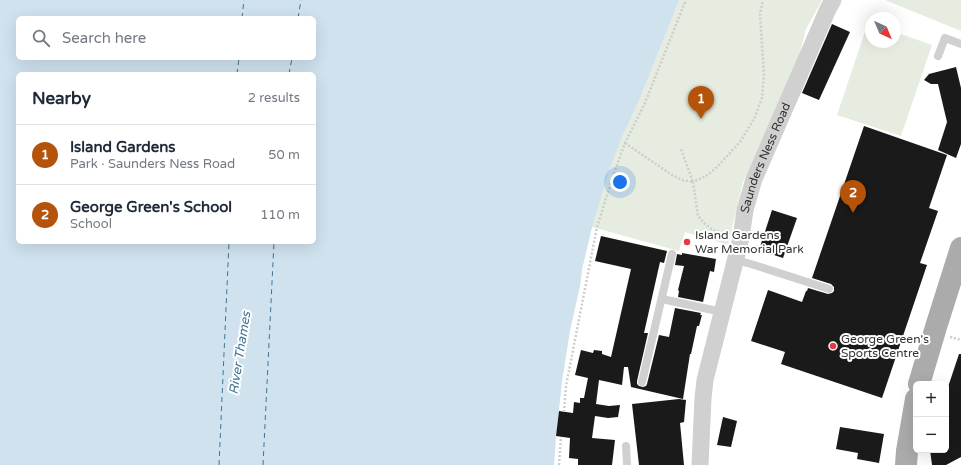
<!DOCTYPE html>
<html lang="en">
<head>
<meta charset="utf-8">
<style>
	body { margin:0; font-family:"Varela Round",sans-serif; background:#f6f6f7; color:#1f2937 }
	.controls { position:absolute; right:12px; bottom:12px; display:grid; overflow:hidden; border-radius:6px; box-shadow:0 4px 16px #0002 }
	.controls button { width:36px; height:36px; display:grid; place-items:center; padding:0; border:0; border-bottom:1px solid #e0e1e3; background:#fff; color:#1f2937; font:20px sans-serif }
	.compass { position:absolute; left:865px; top:12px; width:36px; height:36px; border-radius:50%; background:#fff; box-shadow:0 4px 16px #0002; rotate:136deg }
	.you { position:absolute; left:620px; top:182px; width:14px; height:14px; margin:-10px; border:3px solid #fff; border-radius:50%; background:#1a73e8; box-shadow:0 0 0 6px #1a73e833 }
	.badge { display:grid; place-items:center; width:26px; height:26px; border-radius:50%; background:#b45309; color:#fff; font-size:13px; font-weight:700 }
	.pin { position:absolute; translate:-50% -33px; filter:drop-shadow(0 1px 2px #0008) }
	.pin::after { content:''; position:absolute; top:21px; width:14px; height:12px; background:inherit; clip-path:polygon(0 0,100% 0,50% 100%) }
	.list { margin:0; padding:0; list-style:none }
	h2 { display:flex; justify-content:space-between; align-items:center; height:52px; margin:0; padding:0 16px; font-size:17px }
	h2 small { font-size:13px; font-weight:400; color:#747a83 }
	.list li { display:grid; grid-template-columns:26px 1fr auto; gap:12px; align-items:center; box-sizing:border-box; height:60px; padding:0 16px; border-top:1px solid #e0e1e3 }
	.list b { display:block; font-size:15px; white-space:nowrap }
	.list p { margin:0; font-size:13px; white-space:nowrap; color:#747a83 }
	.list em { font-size:13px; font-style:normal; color:#747a83 }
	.icon { flex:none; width:22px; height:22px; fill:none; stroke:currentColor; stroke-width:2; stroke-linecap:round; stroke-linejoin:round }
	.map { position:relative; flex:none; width:961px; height:465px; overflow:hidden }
	.search { position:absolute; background:#fff; box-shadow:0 4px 16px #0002; left:16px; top:16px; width:300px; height:44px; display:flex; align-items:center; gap:10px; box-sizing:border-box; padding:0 14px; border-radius:6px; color:#747a83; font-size:15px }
	.panel { position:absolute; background:#fff; box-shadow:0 4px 16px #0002; left:16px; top:72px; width:300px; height:172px; border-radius:6px }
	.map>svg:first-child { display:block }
	.green { fill:#e6ecdf }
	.water { fill:#cfe2ee; fill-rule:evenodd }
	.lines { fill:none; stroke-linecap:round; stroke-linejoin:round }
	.ferry { stroke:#3f7597; stroke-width:1; stroke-dasharray:5 4; stroke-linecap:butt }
	.building { fill:#1a1a1a }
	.path { stroke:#cdcdcd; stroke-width:2.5; stroke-dasharray:2 2; stroke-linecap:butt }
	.service { stroke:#d0d0d0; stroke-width:8 }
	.minor { stroke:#d0d0d0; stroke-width:17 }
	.primary { stroke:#ababab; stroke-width:22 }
	.poi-dot { fill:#e63946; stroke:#fff; stroke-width:1.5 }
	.labels { text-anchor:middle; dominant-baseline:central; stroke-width:4; stroke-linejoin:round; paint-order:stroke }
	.street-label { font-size:12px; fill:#333; stroke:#fff }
	.poi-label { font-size:12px; fill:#333; stroke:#fff; text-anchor:start }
	.water-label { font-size:13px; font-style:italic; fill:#3f7597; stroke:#fff }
</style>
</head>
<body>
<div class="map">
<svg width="961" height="465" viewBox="0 0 961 465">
	<rect width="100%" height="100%" fill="#fff"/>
	<g class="green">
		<path d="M 627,0 L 822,0 L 806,29 L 798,60 L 743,182 L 728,245 L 685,232 L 679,251 L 592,227 L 582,269 L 580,286 L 570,330 L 562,381 L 556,436 L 554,465 L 497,465 Z"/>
		<path d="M 885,0 L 961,0 L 961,31 Z"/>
		<path d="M 868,23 L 871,24 L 871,42 L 895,42 L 895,32 L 932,45 L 901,136 L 837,115 Z"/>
	</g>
	<path class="water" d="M 0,0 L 679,0 L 639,100 L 622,137 L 610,168 L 592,227 L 582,269 L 580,286 L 570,330 L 562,381 L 556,436 L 554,465 L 0,465 ZM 18,18 L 314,18 L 314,58 L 18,58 ZM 18,74 L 314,74 L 314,242 L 18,242 Z"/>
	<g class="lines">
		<g class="ferry">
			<path d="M 242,18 L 244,0"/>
			<path d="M 298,18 L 301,0"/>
			<path d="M 237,74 L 239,58"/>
			<path d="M 289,74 L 292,58"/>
			<path d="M 219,465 L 229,242"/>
			<path d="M 263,465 L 274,242"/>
		</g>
	</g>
	<g class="building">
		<path d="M 832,24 L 850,32 L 819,100 L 802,93 Z"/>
		<path d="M 956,67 L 961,88 L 961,144 L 956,158 L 938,150 L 947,122 L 938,84 L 931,84 L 924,80 L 929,74 Z"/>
		<path d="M 864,126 L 947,155 L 929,208 L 938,211 L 920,263 L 927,265 L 882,398 L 781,364 L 785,352 L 751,341 L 768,290 L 802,302 L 806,291 L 807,291 L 808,288 L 828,294 L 832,293 L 834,291 L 834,287 L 831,284 L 812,278 Z"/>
		<path d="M 772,210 L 797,218 L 783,258 L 759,250 Z"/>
		<path d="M 601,236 L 667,251 L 664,263 L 660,262 L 644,333 L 648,333 L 637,381 L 637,384 L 639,386 L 643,387 L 646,386 L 647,384 L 659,335 L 669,337 L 675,308 L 701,313 L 700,315 L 702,315 L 699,326 L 697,326 L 691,354 L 690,354 L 683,399 L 631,387 L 628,367 L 624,367 L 622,385 L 599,380 L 596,404 L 609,406 L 620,405 L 618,417 L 608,418 L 595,416 L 592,438 L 615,440 L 612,465 L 578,465 L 578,459 L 569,458 L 570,438 L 556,436 L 559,411 L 573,413 L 574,402 L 580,403 L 580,398 L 584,398 L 588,378 L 575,375 L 581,350 L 593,353 L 594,350 L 602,351 L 602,354 L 611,357 L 631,269 L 595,261 Z"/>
		<path d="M 682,253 L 716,259 L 714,272 L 710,271 L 703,302 L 678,297 L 679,291 L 678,290 L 684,266 L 675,265 L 677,254 L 682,255 Z"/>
		<path d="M 959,354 L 961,354 L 961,457 L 946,465 L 932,465 L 930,450 L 946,450 L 946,393 Z"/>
		<path d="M 679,399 L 686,400 L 684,422 L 680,423 L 684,465 L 639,465 L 632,404 Z"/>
		<path d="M 723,417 L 737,421 L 731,447 L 717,445 Z"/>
		<path d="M 840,427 L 884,434 L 879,463 L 857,459 L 858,453 L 836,449 Z"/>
	</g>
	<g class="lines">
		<g class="path">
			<path d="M 625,143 L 672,175 L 682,180 L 693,182 L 681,149"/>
			<path d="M 727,234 L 713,230 L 705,224 L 698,216 L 693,182 L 706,176 L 716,168 L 740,142 L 755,117 L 762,98 L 764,75 L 760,14 L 763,0"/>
			<path d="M 950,337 L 961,340"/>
			<path d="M 564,412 L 566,386 L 597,227 L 614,173 L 625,143 L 645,103 L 681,12 L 686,0"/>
			<path d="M 559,465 L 561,437"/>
		</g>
		<g class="service">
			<path d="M 938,56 L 945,38 L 961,44"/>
			<path d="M 736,260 L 751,264 L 829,289"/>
			<path d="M 662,299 L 722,312"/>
			<path d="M 642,382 L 672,254"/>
			<path d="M 626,446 L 627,465"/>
		</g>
		<path class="minor" id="s1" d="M 700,465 L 703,398 L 705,380 L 741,238 L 745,210 L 754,179 L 828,9 L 833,0"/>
		<g class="primary">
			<path d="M 919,384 L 936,327 L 961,248"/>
			<path d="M 906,465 L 907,451 L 916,399"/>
		</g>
	</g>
	<g class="poi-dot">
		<circle cx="687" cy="242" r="4"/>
		<circle cx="833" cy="346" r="4"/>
	</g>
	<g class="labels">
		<g class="street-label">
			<text stroke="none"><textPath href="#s1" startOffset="316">Saunders Ness Road</textPath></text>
		</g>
		<g class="poi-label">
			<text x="695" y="235">Island Gardens<tspan x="695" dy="14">War Memorial Park</tspan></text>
			<text x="841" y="339">George Green's<tspan x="841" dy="14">Sports Centre</tspan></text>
		</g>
		<g class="water-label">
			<text transform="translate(240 353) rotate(-81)">River Thames</text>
		</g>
	</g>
</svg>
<div class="controls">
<button>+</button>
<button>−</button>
</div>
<svg class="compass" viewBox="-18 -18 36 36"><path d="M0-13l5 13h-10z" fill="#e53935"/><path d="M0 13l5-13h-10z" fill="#747a83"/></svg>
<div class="you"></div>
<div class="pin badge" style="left:701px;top:119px">1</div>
<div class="pin badge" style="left:853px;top:213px">2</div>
<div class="search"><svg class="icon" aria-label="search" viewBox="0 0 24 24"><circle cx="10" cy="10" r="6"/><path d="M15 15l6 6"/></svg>Search here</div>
<section class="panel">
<h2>Nearby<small>2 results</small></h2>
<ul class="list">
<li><span class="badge">1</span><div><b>Island Gardens</b><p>Park · Saunders Ness Road</p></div><em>50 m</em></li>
<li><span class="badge">2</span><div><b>George Green's School</b><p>School</p></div><em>110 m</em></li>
</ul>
</section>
</div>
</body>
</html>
